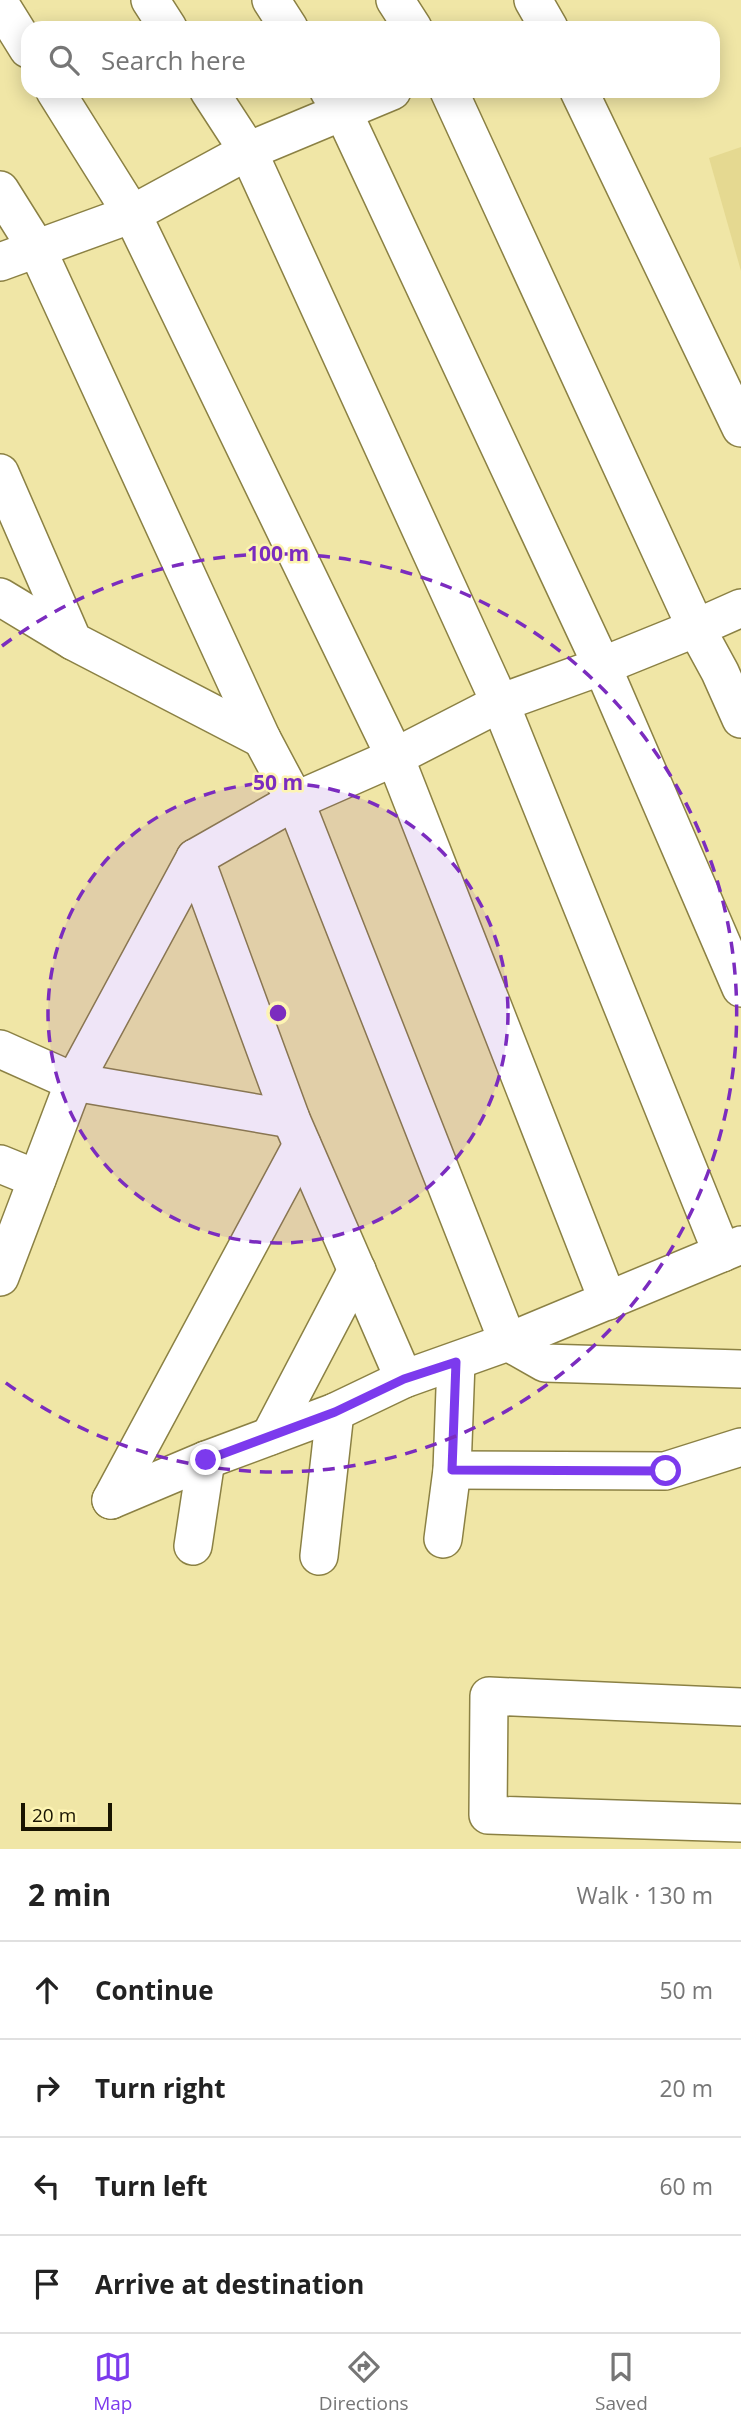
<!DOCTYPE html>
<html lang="en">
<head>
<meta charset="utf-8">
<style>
	body { margin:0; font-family:"Open Sans",sans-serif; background:#f6f6f6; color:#222 }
	.scale { position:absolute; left:21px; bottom:18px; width:91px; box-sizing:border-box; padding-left:7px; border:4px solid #181300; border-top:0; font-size:19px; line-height:24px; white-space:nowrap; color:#181300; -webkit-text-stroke:5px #fdf4b3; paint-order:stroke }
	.stop { position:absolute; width:21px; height:21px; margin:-16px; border:5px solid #7c3aed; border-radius:50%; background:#fff }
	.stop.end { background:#7c3aed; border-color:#fff; box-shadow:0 2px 7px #0008 }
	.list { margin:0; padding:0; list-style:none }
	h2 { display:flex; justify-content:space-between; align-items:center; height:91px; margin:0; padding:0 28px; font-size:30px }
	h2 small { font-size:23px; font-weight:400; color:#767676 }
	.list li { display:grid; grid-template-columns:46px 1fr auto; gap:21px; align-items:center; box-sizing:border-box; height:98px; padding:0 28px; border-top:2px solid #e0e0e0 }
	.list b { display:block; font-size:26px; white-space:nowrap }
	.list em { font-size:23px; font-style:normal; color:#767676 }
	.icon { flex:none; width:38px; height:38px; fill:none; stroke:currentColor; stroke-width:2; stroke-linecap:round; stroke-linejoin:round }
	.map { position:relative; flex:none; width:741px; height:1849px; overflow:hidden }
	.search { position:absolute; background:#fff; box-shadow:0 4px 18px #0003; left:21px; right:21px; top:21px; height:77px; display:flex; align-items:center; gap:18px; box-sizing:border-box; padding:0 24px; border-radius:21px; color:#767676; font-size:26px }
	.sheet { height:483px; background:#fff }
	nav { display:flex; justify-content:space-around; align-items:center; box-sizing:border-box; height:98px; border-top:2px solid #e0e0e0; background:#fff; font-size:19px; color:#767676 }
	nav a { display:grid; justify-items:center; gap:4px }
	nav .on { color:#7c3aed }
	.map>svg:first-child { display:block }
	.built { fill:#e5d991 }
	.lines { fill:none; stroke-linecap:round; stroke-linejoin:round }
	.street-casing { stroke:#8b8144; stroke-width:40 }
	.street { stroke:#fff; stroke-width:37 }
	.route { stroke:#7c3aed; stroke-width:9 }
	.ring { fill:none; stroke:#7b2cbf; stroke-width:3.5; stroke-dasharray:12 9 }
	.centre { fill:#7b2cbf; stroke:#fdf4b3; stroke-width:3.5 }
	.ring-label { font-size:21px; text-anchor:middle; font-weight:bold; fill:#7b2cbf; stroke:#fdf4b3; stroke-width:5; stroke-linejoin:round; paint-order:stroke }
</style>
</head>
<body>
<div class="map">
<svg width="741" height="1849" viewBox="0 0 741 1849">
	<rect width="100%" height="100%" fill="#f0e6a6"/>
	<path class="built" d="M 741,147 L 741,271 L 709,158 Z"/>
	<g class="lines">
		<g class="street-casing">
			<g id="street">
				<path d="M 150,0 L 168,28"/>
				<path d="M 271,0 L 289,28"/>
				<path d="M 395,0 L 413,28"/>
				<path d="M 533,0 L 549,28"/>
				<path d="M 0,4 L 28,49"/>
				<path d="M 55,91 L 132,214 L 395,757 L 608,1301"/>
				<path d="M 209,91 L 248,151 L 500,703 L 722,1253"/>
				<path d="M 329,91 L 343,112 L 602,666 L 741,988"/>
				<path d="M 579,91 L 741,428"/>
				<path d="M 0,190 L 37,249 L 262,739 L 295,801 L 508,1342 L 545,1363 L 741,1369"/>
				<path d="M 0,262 L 132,214 L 248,151 L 392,91"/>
				<path d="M 0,473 L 73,641 L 262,739"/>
				<path d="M 0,597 L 73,641"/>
				<path d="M 741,608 L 696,628 L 720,672 L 741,719"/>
				<path d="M 0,1049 L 74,1082 L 291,1119"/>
				<path d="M 0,1164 L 37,1179"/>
				<path d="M 0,1277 L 74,1082 L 195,858"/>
				<path d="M 404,1379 L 291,1119 L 195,858 L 295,801 L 395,757 L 500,703 L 602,666 L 696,628 L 449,91"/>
				<path d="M 270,1436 L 357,1270"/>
				<path d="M 452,1470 L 665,1471 L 741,1447"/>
				<path d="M 111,1500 L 206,1460 L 335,1412 L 404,1379 L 508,1342 L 741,1245"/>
				<path d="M 111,1500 L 302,1145"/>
				<path d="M 443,1539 L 452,1470 L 456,1362"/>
				<path d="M 193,1546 L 206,1460"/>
				<path d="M 319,1556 L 335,1412"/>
				<path d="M 741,1707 L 489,1696 L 488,1815 L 741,1823"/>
			</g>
		</g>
		<use href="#street" class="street"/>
	</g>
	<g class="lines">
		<path class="route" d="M 206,1460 L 335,1412 L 404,1379 L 456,1362 L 452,1470 L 666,1471"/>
	</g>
	<circle cx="278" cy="1013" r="230" fill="#7b2cbf" fill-opacity=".12"/>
	<g class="ring">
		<circle cx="278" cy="1013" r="230"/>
		<path d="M2 646A459 459 0 1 1 2 1380"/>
	</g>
	<circle cx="278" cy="1013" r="10" class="centre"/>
	<g class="ring-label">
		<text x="278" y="561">100 m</text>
		<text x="278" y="790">50 m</text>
	</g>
</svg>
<div class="scale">20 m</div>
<div class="stop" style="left:666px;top:1471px"></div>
<div class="stop end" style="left:206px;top:1460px"></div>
<div class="search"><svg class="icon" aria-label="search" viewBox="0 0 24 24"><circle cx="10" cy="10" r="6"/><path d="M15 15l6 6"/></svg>Search here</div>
</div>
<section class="sheet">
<h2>2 min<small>Walk · 130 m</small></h2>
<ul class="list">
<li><svg class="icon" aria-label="ahead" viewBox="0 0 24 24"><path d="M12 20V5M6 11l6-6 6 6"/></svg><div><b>Continue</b></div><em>50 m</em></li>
<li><svg class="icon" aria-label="right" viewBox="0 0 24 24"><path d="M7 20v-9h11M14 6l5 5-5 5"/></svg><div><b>Turn right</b></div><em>20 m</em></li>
<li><svg class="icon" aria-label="left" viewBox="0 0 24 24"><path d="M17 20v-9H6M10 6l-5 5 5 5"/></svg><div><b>Turn left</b></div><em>60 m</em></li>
<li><svg class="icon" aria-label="arrive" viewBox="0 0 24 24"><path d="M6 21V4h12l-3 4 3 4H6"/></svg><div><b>Arrive at destination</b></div></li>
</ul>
</section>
<nav>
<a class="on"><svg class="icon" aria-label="map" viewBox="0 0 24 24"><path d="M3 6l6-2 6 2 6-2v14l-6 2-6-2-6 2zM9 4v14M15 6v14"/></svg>Map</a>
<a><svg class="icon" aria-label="directions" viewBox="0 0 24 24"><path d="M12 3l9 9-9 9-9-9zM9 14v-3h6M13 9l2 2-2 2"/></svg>Directions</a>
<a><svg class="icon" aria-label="saved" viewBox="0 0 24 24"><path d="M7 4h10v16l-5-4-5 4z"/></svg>Saved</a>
</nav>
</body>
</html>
